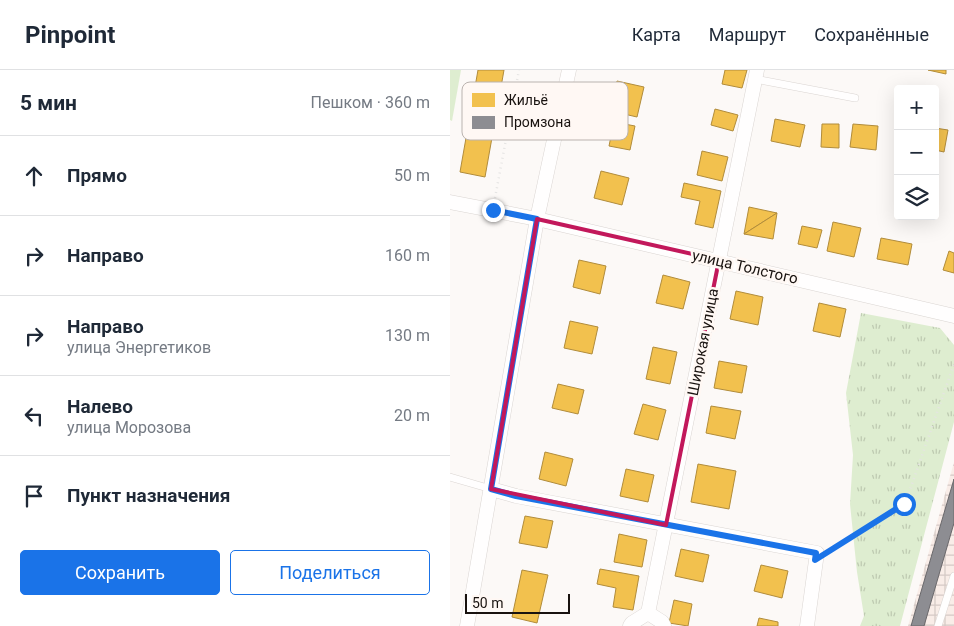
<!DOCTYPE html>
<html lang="ru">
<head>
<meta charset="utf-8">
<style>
	body { margin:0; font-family:Roboto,sans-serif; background:#f6f6f7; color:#1f2937 }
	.controls { position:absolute; right:15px; top:15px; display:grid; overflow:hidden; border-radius:5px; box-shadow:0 5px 20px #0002 }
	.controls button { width:45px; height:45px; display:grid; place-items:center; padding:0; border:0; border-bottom:1px solid #e0e1e3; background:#fff; color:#1f2937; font:25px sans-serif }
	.scale { position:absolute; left:15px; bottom:12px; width:105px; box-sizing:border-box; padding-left:5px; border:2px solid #18120f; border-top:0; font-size:14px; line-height:18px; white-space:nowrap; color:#18120f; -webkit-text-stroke:4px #fff8f4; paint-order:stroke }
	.stop { position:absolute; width:15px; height:15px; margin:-11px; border:4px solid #1a73e8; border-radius:50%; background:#fff }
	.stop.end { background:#1a73e8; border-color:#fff; box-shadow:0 1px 5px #0008 }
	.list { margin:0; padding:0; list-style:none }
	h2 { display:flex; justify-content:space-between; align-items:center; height:65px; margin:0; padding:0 20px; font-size:21px }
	h2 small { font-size:16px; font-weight:400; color:#747a83 }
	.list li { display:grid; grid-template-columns:32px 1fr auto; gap:15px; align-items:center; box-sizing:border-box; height:80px; padding:0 20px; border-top:1px solid #e0e1e3 }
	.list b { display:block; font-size:19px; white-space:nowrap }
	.list p { margin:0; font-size:16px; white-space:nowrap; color:#747a83 }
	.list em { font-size:16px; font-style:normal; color:#747a83 }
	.actions { display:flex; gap:10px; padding:15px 20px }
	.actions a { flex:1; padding:11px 0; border:1px solid #1a73e8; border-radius:5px; text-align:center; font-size:18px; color:#1a73e8 }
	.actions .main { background:#1a73e8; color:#fff }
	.icon { flex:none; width:28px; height:28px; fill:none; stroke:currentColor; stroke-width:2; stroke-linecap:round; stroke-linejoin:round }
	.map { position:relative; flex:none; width:504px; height:556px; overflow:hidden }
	header { display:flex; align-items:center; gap:30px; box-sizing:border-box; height:70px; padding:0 25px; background:#fff; border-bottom:1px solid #e0e1e3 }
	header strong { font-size:24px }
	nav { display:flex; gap:28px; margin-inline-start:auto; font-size:18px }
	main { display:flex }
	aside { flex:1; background:#fff }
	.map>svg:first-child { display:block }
	.industrial { fill:url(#industrial-grid) }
	.grass { fill:url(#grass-tufts) }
	.green { fill:#deedd0 }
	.homes { fill:#f2c14e; stroke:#b18c3b }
	.industry { fill:#8d8d92; stroke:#6a686b }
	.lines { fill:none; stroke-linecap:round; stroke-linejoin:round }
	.lane-casing { stroke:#dad5d2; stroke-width:8 }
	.street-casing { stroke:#dad5d2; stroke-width:15 }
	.path { stroke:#e5e4e3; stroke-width:2.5; stroke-dasharray:1 4; stroke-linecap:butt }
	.lane { stroke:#fffefe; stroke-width:7 }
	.street { stroke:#fffefe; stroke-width:14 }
	.route { stroke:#1a73e8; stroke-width:6 }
	.marked { fill:none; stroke:#c2185b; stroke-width:4; stroke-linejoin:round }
	.labels { text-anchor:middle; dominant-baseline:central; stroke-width:5; stroke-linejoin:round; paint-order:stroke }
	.street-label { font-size:15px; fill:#18120f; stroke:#fff8f4 }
	.key { fill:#fff8f4; stroke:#bab3af; stroke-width:1 }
	.key-label { font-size:14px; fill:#18120f }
</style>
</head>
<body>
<header>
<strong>Pinpoint</strong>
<nav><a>Карта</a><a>Маршрут</a><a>Сохранённые</a></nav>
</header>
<main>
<aside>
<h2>5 мин<small>Пешком · 360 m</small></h2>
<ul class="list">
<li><svg class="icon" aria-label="ahead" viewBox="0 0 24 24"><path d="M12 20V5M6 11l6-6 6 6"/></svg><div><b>Прямо</b></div><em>50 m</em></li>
<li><svg class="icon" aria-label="right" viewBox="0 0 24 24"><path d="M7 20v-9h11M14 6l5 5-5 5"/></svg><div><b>Направо</b></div><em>160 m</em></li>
<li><svg class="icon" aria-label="right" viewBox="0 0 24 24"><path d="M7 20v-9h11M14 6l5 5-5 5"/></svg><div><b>Направо</b><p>улица Энергетиков</p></div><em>130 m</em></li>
<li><svg class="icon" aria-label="left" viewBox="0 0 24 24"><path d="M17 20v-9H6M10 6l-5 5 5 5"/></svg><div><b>Налево</b><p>улица Морозова</p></div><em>20 m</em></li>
<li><svg class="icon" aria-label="arrive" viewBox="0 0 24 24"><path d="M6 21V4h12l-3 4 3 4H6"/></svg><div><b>Пункт назначения</b></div></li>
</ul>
<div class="actions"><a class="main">Сохранить</a><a>Поделиться</a></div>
</aside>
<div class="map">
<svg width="504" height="556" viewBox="0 0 504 556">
	<defs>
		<pattern id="industrial-grid" width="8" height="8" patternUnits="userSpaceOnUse" patternTransform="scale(1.25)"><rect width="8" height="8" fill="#f9ede8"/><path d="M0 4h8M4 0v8" fill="none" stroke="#d5cac6"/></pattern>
		<pattern id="grass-tufts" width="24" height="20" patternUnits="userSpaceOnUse" patternTransform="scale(1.25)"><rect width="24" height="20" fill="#deedd0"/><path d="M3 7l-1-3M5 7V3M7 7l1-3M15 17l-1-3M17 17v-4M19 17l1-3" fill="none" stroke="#becab1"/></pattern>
	</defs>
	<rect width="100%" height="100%" fill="#fcf9f7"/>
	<path class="industrial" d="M 504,392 L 504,556 L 458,556 Z"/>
	<path class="grass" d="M 411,243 L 490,258 L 504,275 L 504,352 L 450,556 L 410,556 L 414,546 L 407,502 L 400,434 L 403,385 L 396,323 Z"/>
	<path class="green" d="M 0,0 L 11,0 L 2,51 L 0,50 Z"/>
	<g class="homes">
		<path d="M 28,0 L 54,0 L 35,107 L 10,102 Z"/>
		<path d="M 275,0 L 297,0 L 292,18 L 272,14 Z"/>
		<path d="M 478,0 L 496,0 L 496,4 Z"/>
		<path d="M 167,11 L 194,17 L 187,47 L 161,41 Z"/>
		<path d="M 265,39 L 288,45 L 283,61 L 261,55 Z"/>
		<path d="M 325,49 L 355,55 L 350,77 L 321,71 Z"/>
		<path d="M 164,52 L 185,56 L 180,80 L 159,76 Z"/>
		<path d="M 372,54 L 389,54 L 389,78 L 371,77 Z"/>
		<path d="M 403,54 L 428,56 L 426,80 L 400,77 Z"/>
		<path d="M 485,58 L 498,60 L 494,82 L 485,80 Z"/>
		<path d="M 252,81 L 278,87 L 272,111 L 247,105 Z"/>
		<path d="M 151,101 L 179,108 L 172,135 L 144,128 Z"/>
		<path d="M 234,113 L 271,121 L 263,158 L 245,154 L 250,131 L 231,127 Z"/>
		<path d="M 299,137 L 327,143 L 294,164 Z"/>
		<path d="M 327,143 L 323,169 L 294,164 Z"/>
		<path d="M 383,152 L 411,158 L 404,187 L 377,181 Z"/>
		<path d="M 352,156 L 372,160 L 367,178 L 348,174 Z"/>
		<path d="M 431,168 L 462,174 L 458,195 L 427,189 Z"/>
		<path d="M 499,181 L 504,183 L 504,203 L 493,200 Z"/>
		<path d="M 129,190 L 156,196 L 150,224 L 123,217 Z"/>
		<path d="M 213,205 L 240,212 L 233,239 L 206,233 Z"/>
		<path d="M 286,221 L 313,227 L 308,255 L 280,249 Z"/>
		<path d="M 369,233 L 396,239 L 390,267 L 363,261 Z"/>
		<path d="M 120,251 L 148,257 L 142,284 L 114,278 Z"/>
		<path d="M 203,277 L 227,282 L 220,314 L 196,309 Z"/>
		<path d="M 269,291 L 297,296 L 292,323 L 264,318 Z"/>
		<path d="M 108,314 L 134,320 L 128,344 L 102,338 Z"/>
		<path d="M 193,334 L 216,340 L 208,370 L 184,364 Z"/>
		<path d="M 261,336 L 291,341 L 285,369 L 256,363 Z"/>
		<path d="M 95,382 L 123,389 L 116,416 L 89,409 Z"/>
		<path d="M 248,394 L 286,401 L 279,439 L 241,432 Z"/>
		<path d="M 176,399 L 204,405 L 198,432 L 170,426 Z"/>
		<path d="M 75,446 L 103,451 L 97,478 L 69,473 Z"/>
		<path d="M 169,464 L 197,470 L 192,497 L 164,492 Z"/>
		<path d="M 231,479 L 259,485 L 253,512 L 225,506 Z"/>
		<path d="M 311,495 L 338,501 L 332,528 L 304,521 Z"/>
		<path d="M 150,499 L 189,506 L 183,540 L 163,537 L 166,518 L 147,514 Z"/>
		<path d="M 72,500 L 98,505 L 87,553 L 62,547 Z"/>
		<path d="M 224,530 L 242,534 L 238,556 L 219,553 Z"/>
		<path d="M 309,548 L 328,552 L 328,556 L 307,556 Z"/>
	</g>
	<path class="industry" d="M 504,409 L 504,453 L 474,556 L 461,556 Z"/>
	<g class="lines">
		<g class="lane-casing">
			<g id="lane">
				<path d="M 305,9 L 405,28"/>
				<path d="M 0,407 L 41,419"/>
				<path d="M 488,556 L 504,506"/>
			</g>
		</g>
		<g class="street-casing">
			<g id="street">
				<path d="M 0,132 L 87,149 L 504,246"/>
				<path d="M 41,419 L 66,426 L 367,483 L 357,556"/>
				<path d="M 17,556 L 87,149 L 119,0"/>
				<path d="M 180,556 L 182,553 L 198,543"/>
				<path d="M 214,556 L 212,552 L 198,543 L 307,0"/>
			</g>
		</g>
		<g class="path">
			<path d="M 45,128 L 69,0"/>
			<path d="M 380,481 L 455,434 L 504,294"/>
		</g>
		<use href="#lane" class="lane"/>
		<use href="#street" class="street"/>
	</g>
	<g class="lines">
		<path class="route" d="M 43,140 L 87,149 L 41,419 L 66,426 L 366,483 L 365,490 L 454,434"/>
	</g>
	<path class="marked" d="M 87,149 L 269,190 L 216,455 L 41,419 Z"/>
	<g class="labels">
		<g class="street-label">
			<text transform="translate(295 197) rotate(13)">улица Толстого</text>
			<text transform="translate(253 272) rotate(-79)">Широкая улица</text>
		</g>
	</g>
	<rect x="12" y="12" width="166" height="58" rx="8" class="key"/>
	<rect x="22" y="23" width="23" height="14" fill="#f2c14e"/>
	<rect x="22" y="46" width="23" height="13" fill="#8d8d92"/>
	<g class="key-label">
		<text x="54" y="35">Жильё</text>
		<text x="54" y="57">Промзона</text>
	</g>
</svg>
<div class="controls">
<button>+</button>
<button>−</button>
<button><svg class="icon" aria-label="layers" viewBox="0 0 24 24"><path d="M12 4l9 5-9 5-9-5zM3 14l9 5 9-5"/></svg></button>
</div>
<div class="scale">50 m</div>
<div class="stop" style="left:454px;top:434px"></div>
<div class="stop end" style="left:43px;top:140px"></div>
</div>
</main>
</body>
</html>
